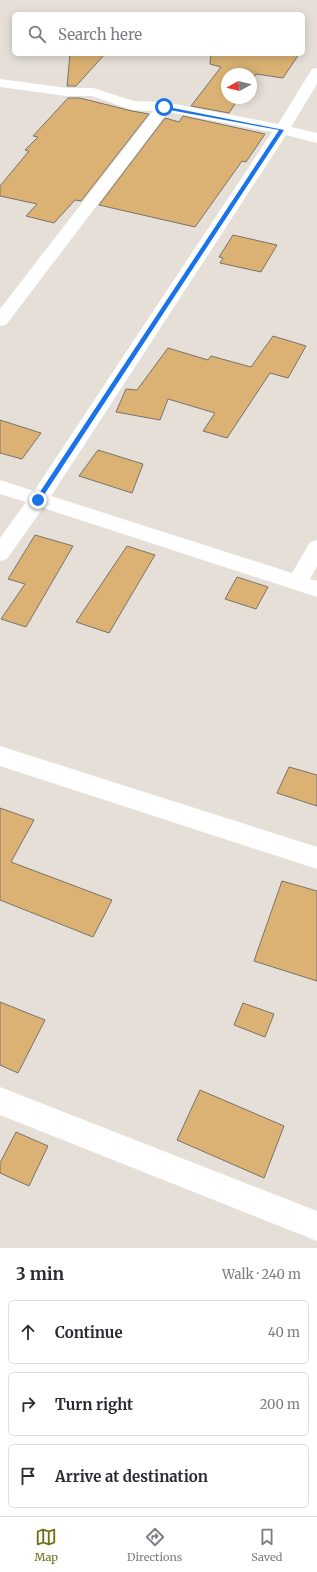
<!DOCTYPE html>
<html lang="en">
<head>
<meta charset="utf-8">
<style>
	body { margin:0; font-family:Merriweather,serif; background:#f7f7f7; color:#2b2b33 }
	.compass { position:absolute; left:221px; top:68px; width:36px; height:36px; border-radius:50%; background:#fff; box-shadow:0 2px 10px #0003; rotate:262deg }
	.stop { position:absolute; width:12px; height:12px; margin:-9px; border:3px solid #1a73e8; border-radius:50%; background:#fff }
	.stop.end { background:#1a73e8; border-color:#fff; box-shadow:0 1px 4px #0008 }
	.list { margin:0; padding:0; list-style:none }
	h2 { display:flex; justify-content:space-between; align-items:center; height:52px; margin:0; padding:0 16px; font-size:17px }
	h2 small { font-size:13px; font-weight:400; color:#7c7c81 }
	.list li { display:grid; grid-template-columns:26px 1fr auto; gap:12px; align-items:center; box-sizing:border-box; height:64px; margin:0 8px 8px; padding:0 8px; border:1px solid #e1e1e2; border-radius:6px }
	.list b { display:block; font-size:15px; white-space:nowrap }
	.list em { font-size:13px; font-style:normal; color:#7c7c81 }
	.icon { flex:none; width:22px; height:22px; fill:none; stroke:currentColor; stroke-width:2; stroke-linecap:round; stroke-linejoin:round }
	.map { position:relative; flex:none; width:317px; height:1248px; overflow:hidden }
	.search { position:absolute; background:#fff; box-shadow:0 2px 10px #0003; left:12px; right:12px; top:12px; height:44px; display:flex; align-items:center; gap:10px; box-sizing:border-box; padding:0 14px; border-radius:6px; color:#7c7c81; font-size:15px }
	.sheet { height:268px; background:#fff }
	nav { display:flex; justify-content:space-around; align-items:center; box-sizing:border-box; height:56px; border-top:1px solid #e1e1e2; background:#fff; font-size:11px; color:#7c7c81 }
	nav a { display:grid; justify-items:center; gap:2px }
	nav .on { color:#6d6f12 }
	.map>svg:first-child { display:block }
	.building { fill:#dbb273; stroke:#78736b }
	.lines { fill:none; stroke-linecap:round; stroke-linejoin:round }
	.minor { fill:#fff; fill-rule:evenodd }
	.route { fill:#1a73e8 }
</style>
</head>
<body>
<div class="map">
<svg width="317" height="1248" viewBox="0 0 317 1248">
	<rect width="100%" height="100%" fill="#e5dfd7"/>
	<g class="building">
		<path d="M 70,54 L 105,54 L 76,86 L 67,86 Z"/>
		<path d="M 211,54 L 299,54 L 283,78 L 256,74 L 251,81 L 251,74 L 227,74 L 227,98 L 239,98 L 229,113 L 191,106 L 221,67 L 210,64 Z"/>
		<path d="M 68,98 L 80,98 L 132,111 L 149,114 L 81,201 L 75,200 L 54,223 L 26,216 L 37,204 L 0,196 L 0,186 L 29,151 L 25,150 L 38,137 L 33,136 Z"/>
		<path d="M 183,116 L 265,134 L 246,162 L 242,161 L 195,227 L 99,205 L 165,118 L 179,122 Z"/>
		<path d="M 233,235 L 277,245 L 261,272 L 220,263 L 223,258 L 219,257 Z"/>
		<path d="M 273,336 L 306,346 L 288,378 L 270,373 L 227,438 L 203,431 L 215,413 L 168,399 L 160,420 L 116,412 L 126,389 L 137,390 L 168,348 L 208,360 L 211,356 L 251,367 Z"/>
		<path d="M 0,420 L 41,433 L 22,459 L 0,453 Z"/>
		<path d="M 98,450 L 143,464 L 132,493 L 79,476 Z"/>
		<path d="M 35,535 L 73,546 L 26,627 L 1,619 L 25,584 L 8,579 Z"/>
		<path d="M 127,546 L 155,555 L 109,633 L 76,622 Z"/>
		<path d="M 237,577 L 268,587 L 256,609 L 225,599 Z"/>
		<path d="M 289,767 L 317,775 L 317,806 L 277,793 Z"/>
		<path d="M 0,808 L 34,820 L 11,862 L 112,900 L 93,937 L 0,900 Z"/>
		<path d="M 282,881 L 317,891 L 317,981 L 254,961 Z"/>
		<path d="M 0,1002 L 45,1020 L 18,1073 L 0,1065 Z"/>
		<path d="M 243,1003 L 274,1014 L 265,1037 L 234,1025 Z"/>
		<path d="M 200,1090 L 284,1126 L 264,1178 L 177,1140 Z"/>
		<path d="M 16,1132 L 48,1146 L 29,1186 L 0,1173 L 0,1163 Z"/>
	</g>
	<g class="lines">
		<g class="minor">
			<path d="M 317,68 L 317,84 L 291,127 L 317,133 L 317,143 L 286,135 L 51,496 L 292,573 L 310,542 L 317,540 L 317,566 L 310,579 L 317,581 L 317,597 L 43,508 L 7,559 L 0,561 L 0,538 L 26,502 L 0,494 L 0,480 L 34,491 L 272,132 L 168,112 L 6,325 L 0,326 L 0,309 L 153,111 L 132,110 L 92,96 L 67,96 L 0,87 L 0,79 L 67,88 L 93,88 L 134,101 L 164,102 L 278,124 L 312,69 Z"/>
			<path d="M 0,746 L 317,847 L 317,869 L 0,766 Z"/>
			<path d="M 0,1087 L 317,1211 L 317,1241 L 0,1115 Z"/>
		</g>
	</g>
	<path class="route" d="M 163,106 L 284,130 L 40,501 L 36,501 L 36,498 L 279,130 L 164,109 Z"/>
</svg>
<svg class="compass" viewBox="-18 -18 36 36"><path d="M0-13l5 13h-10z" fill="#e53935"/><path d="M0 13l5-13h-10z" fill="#7c7c81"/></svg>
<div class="stop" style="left:164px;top:107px"></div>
<div class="stop end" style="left:38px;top:500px"></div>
<div class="search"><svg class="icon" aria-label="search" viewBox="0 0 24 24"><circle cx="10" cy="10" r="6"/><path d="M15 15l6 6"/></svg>Search here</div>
</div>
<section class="sheet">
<h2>3 min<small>Walk · 240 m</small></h2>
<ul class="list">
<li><svg class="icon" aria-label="ahead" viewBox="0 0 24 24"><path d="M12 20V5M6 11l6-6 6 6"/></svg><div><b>Continue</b></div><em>40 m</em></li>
<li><svg class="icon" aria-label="right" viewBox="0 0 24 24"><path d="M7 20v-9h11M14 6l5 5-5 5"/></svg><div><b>Turn right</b></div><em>200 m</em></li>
<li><svg class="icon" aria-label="arrive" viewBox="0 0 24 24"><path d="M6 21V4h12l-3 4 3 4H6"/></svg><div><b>Arrive at destination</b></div></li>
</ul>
</section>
<nav>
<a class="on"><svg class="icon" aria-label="map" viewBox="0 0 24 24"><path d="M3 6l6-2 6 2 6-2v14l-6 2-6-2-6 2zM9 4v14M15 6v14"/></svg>Map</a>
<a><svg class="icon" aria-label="directions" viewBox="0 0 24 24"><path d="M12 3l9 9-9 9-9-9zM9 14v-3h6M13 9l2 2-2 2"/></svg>Directions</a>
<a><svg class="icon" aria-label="saved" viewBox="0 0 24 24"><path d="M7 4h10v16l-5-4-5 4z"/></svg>Saved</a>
</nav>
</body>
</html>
